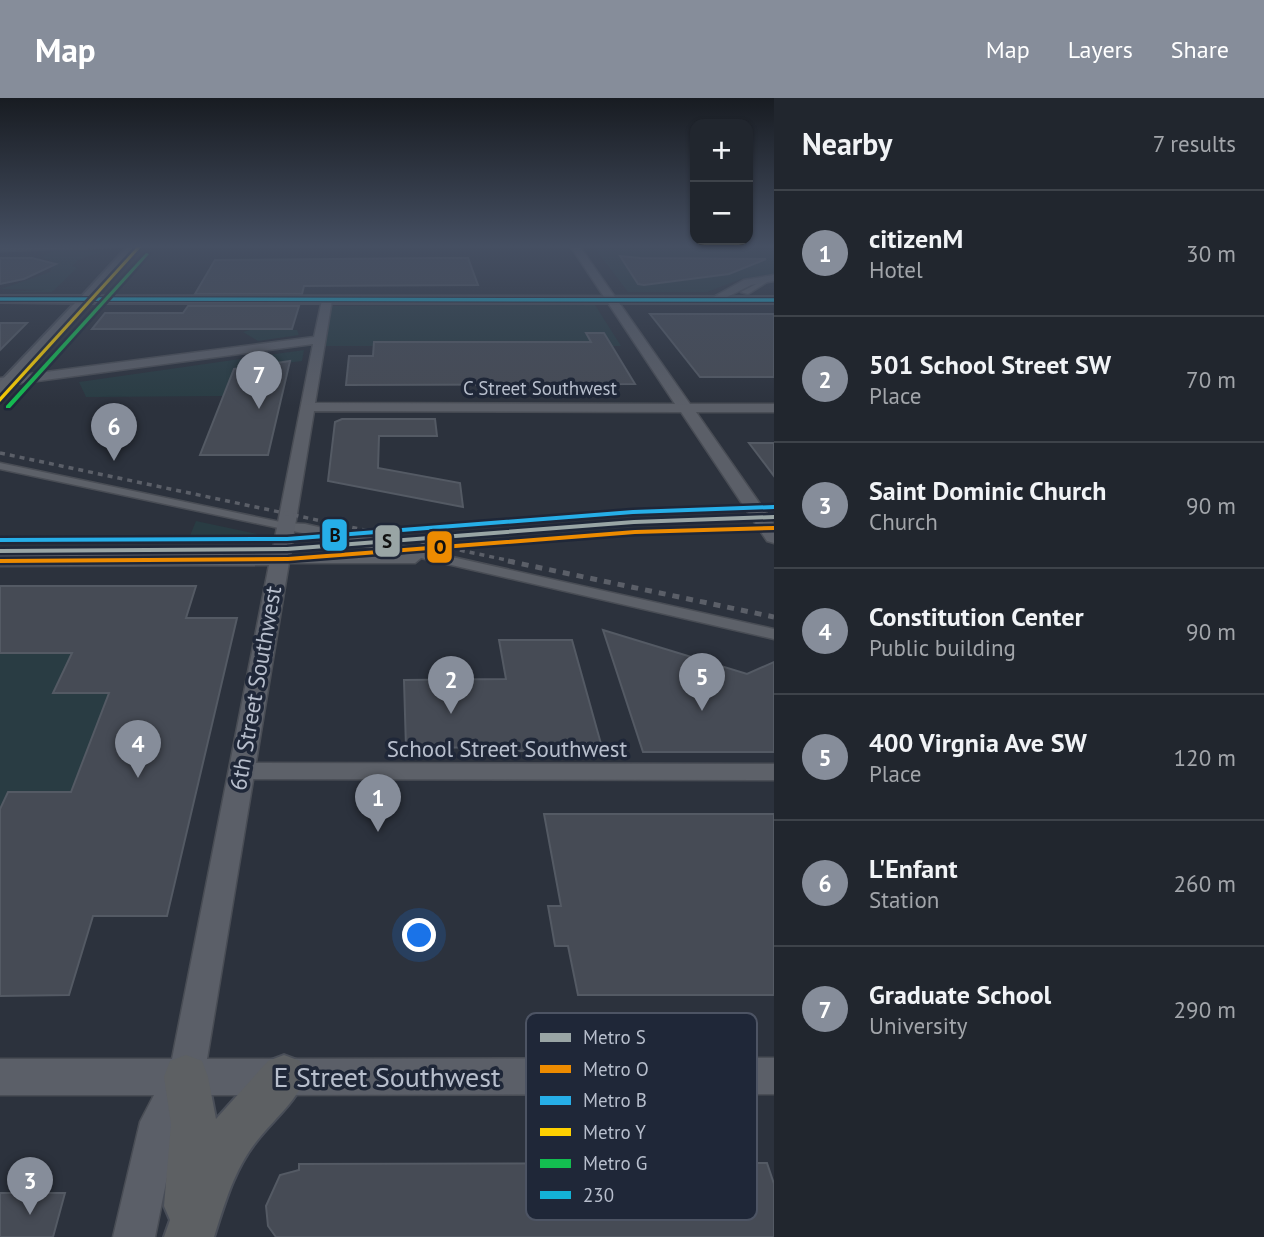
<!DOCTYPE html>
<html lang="en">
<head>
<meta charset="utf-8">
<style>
	body { margin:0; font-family:"PT Sans",sans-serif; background:#2d323a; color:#f1f3f6 }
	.controls { position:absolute; right:21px; top:21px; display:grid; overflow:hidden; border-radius:14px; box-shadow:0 2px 5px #0004 }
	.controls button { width:63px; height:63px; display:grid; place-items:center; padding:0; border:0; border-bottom:2px solid #3e434a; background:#21262e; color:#f1f3f6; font:35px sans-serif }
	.you { position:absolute; left:420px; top:838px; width:24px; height:24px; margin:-18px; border:5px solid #fff; border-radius:50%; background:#1a73e8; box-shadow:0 0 0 10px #1a73e833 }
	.badge { display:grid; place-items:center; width:46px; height:46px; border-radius:50%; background:#868d9a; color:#fff; font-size:23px; font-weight:700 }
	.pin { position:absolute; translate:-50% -58px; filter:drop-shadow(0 2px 4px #0008) }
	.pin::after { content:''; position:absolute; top:37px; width:24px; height:21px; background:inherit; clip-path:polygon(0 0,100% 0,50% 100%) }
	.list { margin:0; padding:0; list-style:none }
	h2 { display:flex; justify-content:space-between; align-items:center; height:91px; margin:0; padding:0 28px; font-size:30px }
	h2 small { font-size:23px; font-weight:400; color:#a2a5aa }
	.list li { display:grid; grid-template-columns:46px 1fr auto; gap:21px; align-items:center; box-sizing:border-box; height:126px; padding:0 28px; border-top:2px solid #3e434a }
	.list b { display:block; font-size:26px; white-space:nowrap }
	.list p { margin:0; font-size:23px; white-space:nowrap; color:#a2a5aa }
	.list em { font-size:23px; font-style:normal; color:#a2a5aa }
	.map { position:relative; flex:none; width:774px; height:1139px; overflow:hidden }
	header { display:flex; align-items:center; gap:42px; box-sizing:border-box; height:98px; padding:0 35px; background:#868d9a; color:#fff }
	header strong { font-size:33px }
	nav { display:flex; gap:38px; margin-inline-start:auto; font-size:24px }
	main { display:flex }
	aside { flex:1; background:#21262e }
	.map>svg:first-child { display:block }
	.green { fill:#293c43 }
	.building { fill:#464b55; stroke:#545a64; stroke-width:2 }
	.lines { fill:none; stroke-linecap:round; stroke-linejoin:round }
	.street-casing { stroke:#494d55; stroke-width:3 }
	.secondary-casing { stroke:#494d55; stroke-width:3 }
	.primary-casing { stroke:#4a4f59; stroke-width:4 }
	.highway-casing { stroke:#494e58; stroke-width:4 }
	.street { fill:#5d6169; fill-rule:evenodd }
	.secondary { fill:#5b5f68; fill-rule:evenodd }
	.primary { fill:#5f636b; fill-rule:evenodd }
	.highway { fill:#5d6063; fill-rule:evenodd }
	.rail-far1 { stroke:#5b5f68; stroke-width:3.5; stroke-dasharray:5 5; stroke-linecap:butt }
	.rail { stroke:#5b5f68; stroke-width:5; stroke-dasharray:7 7; stroke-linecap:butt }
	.bus-1-casing { stroke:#1f2738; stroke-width:6 }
	.bus-1 { stroke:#13b2d5; stroke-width:3.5 }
	.metro-1-casing { stroke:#1f2738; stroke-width:5 }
	.metro-2-casing { stroke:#1f2738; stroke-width:5 }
	.metro-3-casing { stroke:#1f2738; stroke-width:5 }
	.metro-4-casing { stroke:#1f2738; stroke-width:5 }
	.metro-5-casing { stroke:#1f2738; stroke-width:5 }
	.metro-1 { fill:#99a5a5; fill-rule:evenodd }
	.metro-2 { fill:#ed8b00; fill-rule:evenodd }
	.metro-3 { fill:#26aee8; fill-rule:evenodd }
	.metro-4 { fill:#ffd100; fill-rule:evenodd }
	.metro-5 { fill:#13bd50; fill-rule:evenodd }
	.labels { text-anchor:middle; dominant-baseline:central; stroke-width:7; stroke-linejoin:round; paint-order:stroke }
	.far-street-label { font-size:19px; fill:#b7becc; stroke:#1f2738 }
	.street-label { font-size:23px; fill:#b7becc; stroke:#1f2738 }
	.near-street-label { font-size:28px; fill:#b7becc; stroke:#1f2738 }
	.key { fill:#1f2738; stroke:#4d5464; stroke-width:2 }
	.key-label { font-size:19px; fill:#b7becc }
	.line-badge { stroke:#1f2738; stroke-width:2.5 }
	.pale-badge-label { font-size:19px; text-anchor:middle; font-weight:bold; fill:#111 }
</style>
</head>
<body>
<header>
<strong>Map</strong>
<nav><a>Map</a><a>Layers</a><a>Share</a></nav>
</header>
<main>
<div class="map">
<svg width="774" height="1139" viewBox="0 0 774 1139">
	<rect width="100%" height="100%" fill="#2c323d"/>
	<g class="green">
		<path d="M 594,149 L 774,149 L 774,176 L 741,181 L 707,194 L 628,194 Z"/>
		<path d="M 55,152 L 101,154 L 78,162 L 72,168 L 77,170 L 52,194 L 0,194 L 46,192 L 1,191 L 50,174 L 54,165 L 42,159 Z"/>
		<path d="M 595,207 L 621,248 L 324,248 L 330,208 Z"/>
		<path d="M 253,231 L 297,232 L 299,237 L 258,243 L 243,234 Z"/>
		<path d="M 304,252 L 302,263 L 234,271 L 223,298 L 86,299 L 79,284 Z"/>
		<path d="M 196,423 L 257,436 L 255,444 L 187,445 Z"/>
		<path d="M 0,555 L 72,555 L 54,595 L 109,595 L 71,694 L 8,694 L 0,711 Z"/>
	</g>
	<g class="building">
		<path d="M 620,158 L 640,160 L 766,161 L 729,176 L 644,187 L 638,186 Z"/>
		<path d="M 0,160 L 32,160 L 56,166 L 24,181 L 0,186 Z"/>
		<path d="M 437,160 L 468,160 L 478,187 L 304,188 L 302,196 L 195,196 L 215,162 Z"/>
		<path d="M 188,208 L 299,208 L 292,231 L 92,231 L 105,215 L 183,215 Z"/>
		<path d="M 650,216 L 774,216 L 774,279 L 700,279 Z"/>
		<path d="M 0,225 L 27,225 L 0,252 Z"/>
		<path d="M 586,235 L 604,235 L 635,286 L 346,287 L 349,258 L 373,258 L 374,244 L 591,244 Z"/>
		<path d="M 290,263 L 268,357 L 200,357 L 234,271 Z"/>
		<path d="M 342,321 L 435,321 L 437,338 L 379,338 L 378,370 L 460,385 L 463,409 L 328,383 L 335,324 Z"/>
		<path d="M 749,345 L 774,345 L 774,378 Z"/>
		<path d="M 0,488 L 196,488 L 186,520 L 237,520 L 167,818 L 93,818 L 69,897 L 0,898 L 0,711 L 8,694 L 71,694 L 109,595 L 53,595 L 72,555 L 0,555 Z"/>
		<path d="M 603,532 L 747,576 L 774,564 L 774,654 L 643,654 Z"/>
		<path d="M 499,542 L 572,542 L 603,653 L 518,653 L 517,649 L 406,650 L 404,582 L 506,581 Z"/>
		<path d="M 544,716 L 774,716 L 774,897 L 578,897 L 568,848 L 555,848 L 548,808 L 561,808 Z"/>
		<path d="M 767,1065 L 774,1086 L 774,1139 L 276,1139 L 268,1128 L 266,1108 L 280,1077 L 299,1072 L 299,1066 Z"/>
		<path d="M 0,1095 L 65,1095 L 53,1139 L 0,1139 Z"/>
	</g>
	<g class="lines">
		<g class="street-casing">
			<g id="street">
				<path d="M 762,183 L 767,184 L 748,196 L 741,194 Z"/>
				<path d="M 0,365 L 285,425 L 305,426 L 774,531 L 774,541 L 421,460 L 415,465 L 278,465 L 273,464 L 273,458 L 406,457 L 0,371 Z"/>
				<path d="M 240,665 L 774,666 L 774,682 L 240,681 L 234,678 L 231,673 L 234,668 Z"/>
			</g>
		</g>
		<g class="secondary-casing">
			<g id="secondary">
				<path d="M 0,149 L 115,149 L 0,153 Z"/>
				<path d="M 571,149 L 580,149 L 690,306 L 774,306 L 774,314 L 696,314 L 774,426 L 774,445 L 767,443 L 681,314 L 314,313 L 207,961 L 774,960 L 774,996 L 196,997 L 177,1030 L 155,1139 L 113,1139 L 140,1024 L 154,997 L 0,997 L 0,961 L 172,961 L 269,467 L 0,468 L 0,456 L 272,455 L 313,246 L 0,288 L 0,280 L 314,239 L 322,202 L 327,199 L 332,202 L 315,305 L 675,306 Z"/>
				<path d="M 774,177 L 774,183 L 751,187 L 719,203 L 710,201 L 744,182 Z"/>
			</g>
		</g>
		<g class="primary-casing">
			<path id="primary" d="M 127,149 L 138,149 L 94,198 L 774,199 L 774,205 L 88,205 L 5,296 L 0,297 L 0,284 L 75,205 L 0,204 L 0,198 L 82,198 Z"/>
		</g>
		<g class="highway-casing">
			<path id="highway" d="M 186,957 L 202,963 L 208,979 L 216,1021 L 268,963 L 284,957 L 300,963 L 306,979 C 295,1005 273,1022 256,1044 C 234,1072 225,1105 214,1139 L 164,1139 L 170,1122 L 164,1108 L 171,1026 L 164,979 L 170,963 Z"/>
		</g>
		<use href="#street" class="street"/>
		<use href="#secondary" class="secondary"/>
		<use href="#primary" class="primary"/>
		<use href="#highway" class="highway"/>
		<path class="rail-far1" d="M 0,355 L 516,464"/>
		<path class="rail" d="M 508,463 L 774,519"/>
		<g class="bus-1-casing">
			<path id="bus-1" d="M 0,201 L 774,202"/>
		</g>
		<use href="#bus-1" class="bus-1"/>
		<g class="metro-1-casing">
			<path id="metro-1" d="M 774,417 L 774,421 L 634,426 L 287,453 L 0,455 L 0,451 L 287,449 L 634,422 Z"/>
		</g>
		<g class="metro-2-casing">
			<path id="metro-2" d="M 774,428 L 774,432 L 635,436 L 288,463 L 0,465 L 0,461 L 288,459 L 635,432 Z"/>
		</g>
		<g class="metro-3-casing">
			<path id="metro-3" d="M 774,407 L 774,411 L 633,416 L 287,443 L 0,444 L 0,440 L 287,439 L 633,412 Z"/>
		</g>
		<g class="metro-4-casing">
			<path id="metro-4" d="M 137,149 L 141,149 L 0,304 L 0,299 Z"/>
		</g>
		<g class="metro-5-casing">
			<path id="metro-5" d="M 146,155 L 149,156 L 10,310 L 6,310 L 6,308 Z"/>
		</g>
		<use href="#metro-1" class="metro-1"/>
		<use href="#metro-2" class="metro-2"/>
		<use href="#metro-3" class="metro-3"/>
		<use href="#metro-4" class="metro-4"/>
		<use href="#metro-5" class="metro-5"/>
	</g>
	<linearGradient id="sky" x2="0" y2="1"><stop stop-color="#181c22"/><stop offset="0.48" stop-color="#454f62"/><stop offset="1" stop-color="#454f62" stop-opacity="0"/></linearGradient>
	<rect width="774" height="309" fill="url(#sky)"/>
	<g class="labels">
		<g class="far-street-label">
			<text x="540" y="290">C Street Southwest</text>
		</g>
		<g class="street-label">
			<text transform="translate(255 590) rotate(-80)">6th Street Southwest</text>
			<text x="507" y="650">School Street Southwest</text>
		</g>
		<g class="near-street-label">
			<text x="387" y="978">E Street Southwest</text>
		</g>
	</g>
	<rect x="526" y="915" width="231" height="207" rx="10" class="key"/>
	<rect x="540" y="935" width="31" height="9" fill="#99a5a5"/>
	<rect x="540" y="967" width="31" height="8" fill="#ed8b00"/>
	<rect x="540" y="998" width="31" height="9" fill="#26aee8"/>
	<rect x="540" y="1030" width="31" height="8" fill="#ffd100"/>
	<rect x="540" y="1061" width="31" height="9" fill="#13bd50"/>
	<rect x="540" y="1093" width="31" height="8" fill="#13b2d5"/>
	<g class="key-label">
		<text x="583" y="946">Metro S</text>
		<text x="583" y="978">Metro O</text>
		<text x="583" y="1009">Metro B</text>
		<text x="583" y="1041">Metro Y</text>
		<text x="583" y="1072">Metro G</text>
		<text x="583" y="1104">230</text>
	</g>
	<g class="line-badge">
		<rect x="321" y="420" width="27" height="34" rx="7" fill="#26aee8"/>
		<rect x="374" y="426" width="27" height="34" rx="7" fill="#99a5a5"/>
		<rect x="426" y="432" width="27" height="34" rx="7" fill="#ed8b00"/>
	</g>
	<g class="pale-badge-label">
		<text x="335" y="444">B</text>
		<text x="387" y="450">S</text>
		<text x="440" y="456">O</text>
	</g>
</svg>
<div class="controls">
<button>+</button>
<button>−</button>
</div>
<div class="you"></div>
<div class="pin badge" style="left:378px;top:734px">1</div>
<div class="pin badge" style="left:451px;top:616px">2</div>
<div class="pin badge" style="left:30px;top:1117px">3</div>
<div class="pin badge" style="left:138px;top:680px">4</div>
<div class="pin badge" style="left:702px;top:613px">5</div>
<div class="pin badge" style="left:114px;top:363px">6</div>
<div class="pin badge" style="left:259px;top:311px">7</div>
</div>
<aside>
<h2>Nearby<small>7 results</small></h2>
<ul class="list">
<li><span class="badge">1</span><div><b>citizenM</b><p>Hotel</p></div><em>30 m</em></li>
<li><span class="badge">2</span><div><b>501 School Street SW</b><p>Place</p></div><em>70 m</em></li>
<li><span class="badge">3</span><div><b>Saint Dominic Church</b><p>Church</p></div><em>90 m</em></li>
<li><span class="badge">4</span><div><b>Constitution Center</b><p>Public building</p></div><em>90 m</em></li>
<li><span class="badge">5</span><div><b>400 Virgnia Ave SW</b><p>Place</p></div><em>120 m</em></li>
<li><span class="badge">6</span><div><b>L'Enfant</b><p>Station</p></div><em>260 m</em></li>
<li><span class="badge">7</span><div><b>Graduate School</b><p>University</p></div><em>290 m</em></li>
</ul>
</aside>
</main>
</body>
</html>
